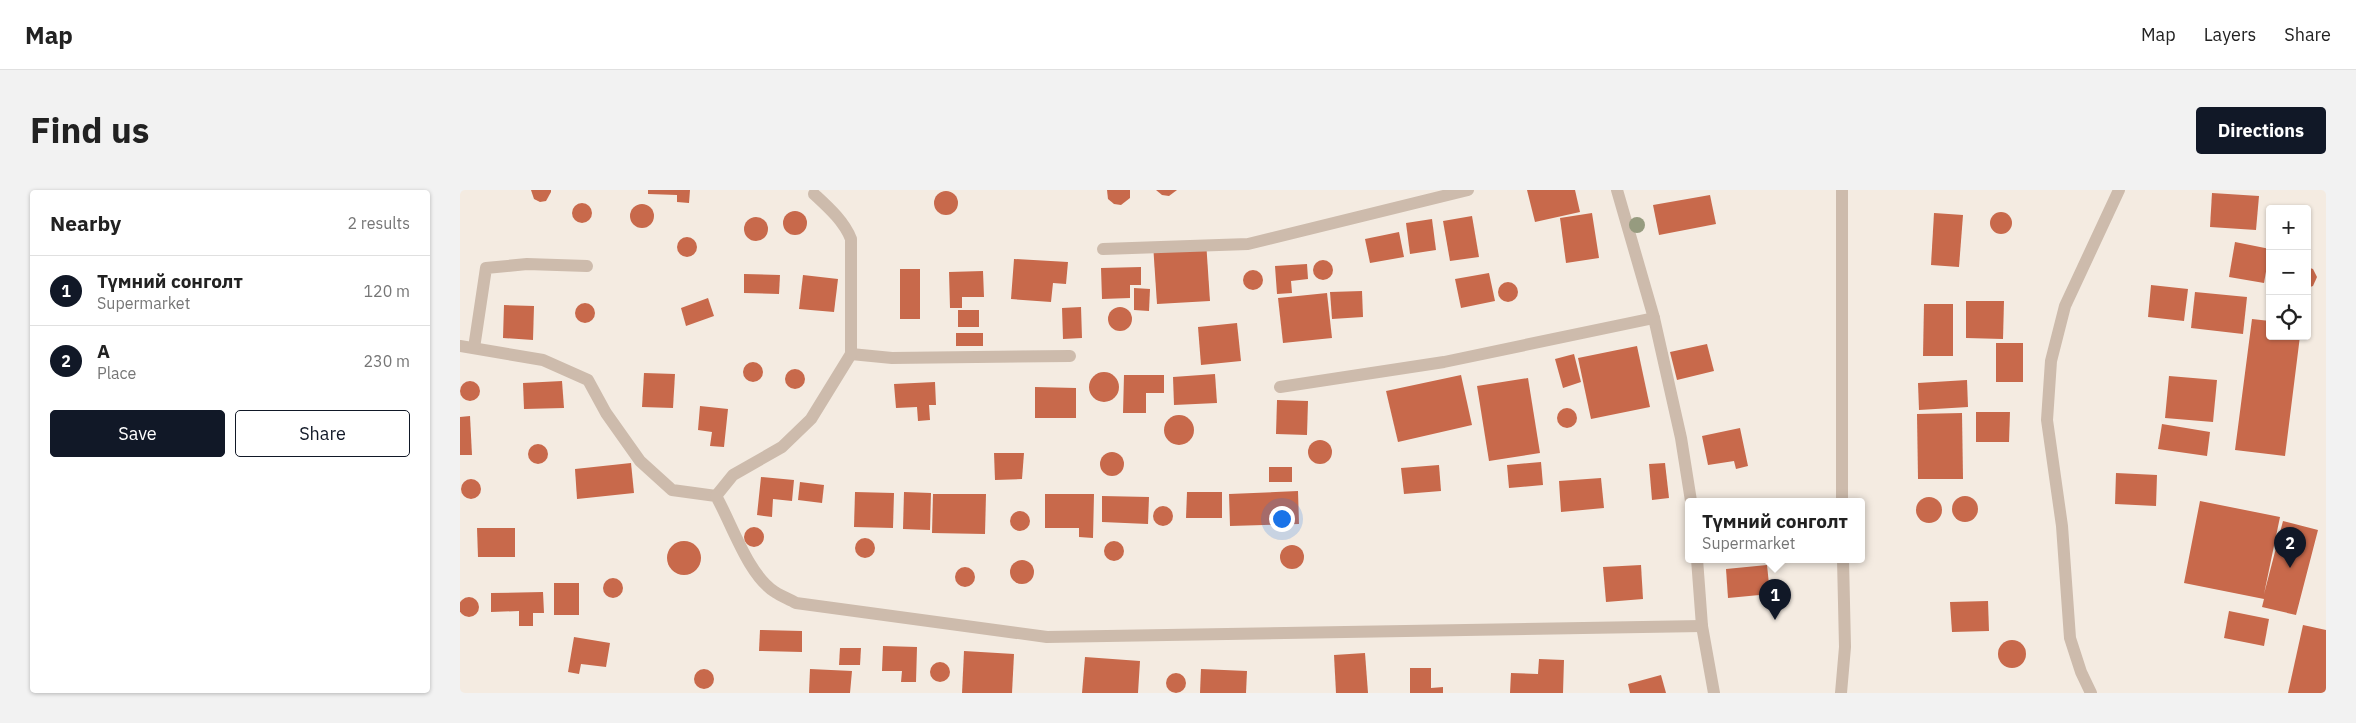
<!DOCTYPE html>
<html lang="en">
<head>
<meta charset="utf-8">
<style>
	body { margin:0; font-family:"IBM Plex Sans",sans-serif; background:#f2f2f2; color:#222 }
	.controls { position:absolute; right:15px; top:15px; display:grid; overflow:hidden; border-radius:5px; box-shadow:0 1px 4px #0004 }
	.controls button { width:45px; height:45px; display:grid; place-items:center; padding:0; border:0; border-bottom:1px solid #e0e0e0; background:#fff; color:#222; font:25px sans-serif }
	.you { position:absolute; left:821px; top:328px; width:18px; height:18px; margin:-12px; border:4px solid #fff; border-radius:50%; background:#1a73e8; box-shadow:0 0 0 8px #1a73e833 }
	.badge { display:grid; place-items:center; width:32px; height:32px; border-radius:50%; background:#111827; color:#fff; font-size:16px; font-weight:700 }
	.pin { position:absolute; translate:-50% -41px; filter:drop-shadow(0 1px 2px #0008) }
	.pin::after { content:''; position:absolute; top:26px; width:18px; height:15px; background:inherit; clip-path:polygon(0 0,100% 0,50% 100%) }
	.popup { position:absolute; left:1225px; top:308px; width:180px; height:65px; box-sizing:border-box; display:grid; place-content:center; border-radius:5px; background:#fff; filter:drop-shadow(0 1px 4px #0005); font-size:16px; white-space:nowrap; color:#767676 }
	.popup b { font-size:19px; color:#222 }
	.popup::after { content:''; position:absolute; left:50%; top:100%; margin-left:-10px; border:10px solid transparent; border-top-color:#fff }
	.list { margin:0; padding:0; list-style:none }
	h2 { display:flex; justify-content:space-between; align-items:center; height:65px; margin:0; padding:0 20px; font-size:21px }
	h2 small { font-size:16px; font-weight:400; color:#767676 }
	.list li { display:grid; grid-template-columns:32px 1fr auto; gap:15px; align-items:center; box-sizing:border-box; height:70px; padding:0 20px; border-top:1px solid #e0e0e0 }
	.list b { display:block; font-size:19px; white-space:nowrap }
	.list p { margin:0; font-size:16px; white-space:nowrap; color:#767676 }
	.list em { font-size:16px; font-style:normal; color:#767676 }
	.actions { display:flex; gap:10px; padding:15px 20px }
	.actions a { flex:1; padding:11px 0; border:1px solid #111827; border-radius:5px; text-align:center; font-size:18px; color:#111827 }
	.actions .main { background:#111827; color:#fff }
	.icon { flex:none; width:28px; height:28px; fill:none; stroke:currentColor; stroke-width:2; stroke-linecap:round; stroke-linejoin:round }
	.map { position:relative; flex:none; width:1866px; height:503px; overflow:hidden; border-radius:5px }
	header { display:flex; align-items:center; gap:30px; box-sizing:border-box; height:70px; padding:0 25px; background:#fff; border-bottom:1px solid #e0e0e0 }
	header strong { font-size:24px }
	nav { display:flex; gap:28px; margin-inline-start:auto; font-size:18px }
	.intro { display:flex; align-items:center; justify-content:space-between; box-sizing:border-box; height:120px; padding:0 30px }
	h1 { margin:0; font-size:35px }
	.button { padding:12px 22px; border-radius:5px; background:#111827; color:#fff; font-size:18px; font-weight:700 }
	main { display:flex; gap:30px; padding:0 30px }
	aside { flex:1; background:#fff; border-radius:5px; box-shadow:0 1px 4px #0004 }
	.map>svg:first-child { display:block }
	.building { fill:#c8694b }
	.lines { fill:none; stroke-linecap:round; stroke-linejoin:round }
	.minor { stroke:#cdbbac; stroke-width:12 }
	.tree { fill:#969b7f }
</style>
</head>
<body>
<header>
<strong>Map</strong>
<nav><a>Map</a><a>Layers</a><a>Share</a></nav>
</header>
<div class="intro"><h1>Find us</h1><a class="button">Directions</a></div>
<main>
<aside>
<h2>Nearby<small>2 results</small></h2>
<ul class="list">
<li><span class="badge">1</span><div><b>Түмний сонголт</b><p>Supermarket</p></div><em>120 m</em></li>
<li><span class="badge">2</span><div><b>A</b><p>Place</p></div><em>230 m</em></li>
</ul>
<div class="actions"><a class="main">Save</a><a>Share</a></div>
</aside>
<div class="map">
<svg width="1866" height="503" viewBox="0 0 1866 503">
	<rect width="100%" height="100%" fill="#f4ebe1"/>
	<g class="building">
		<path d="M 71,0 L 91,0 L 91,2 L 86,11 L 80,12 L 74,9 Z"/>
		<path d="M 188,0 L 230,0 L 229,13 L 217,12 L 217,5 L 188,4 Z"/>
		<path d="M 647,0 L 670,0 L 670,8 L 661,15 L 654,14 L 648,9 Z"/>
		<path d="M 696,0 L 717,0 L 709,6 L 702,5 Z"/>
		<path d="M 1067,0 L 1115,0 L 1120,22 L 1075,32 Z"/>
		<circle cx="486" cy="13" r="12"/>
		<path d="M 1752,3 L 1799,6 L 1796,40 L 1750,37 Z"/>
		<path d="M 1250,5 L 1256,34 L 1199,45 L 1193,15 Z"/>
		<circle cx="122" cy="23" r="10"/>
		<circle cx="182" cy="26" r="12"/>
		<circle cx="335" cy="33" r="12"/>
		<circle cx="1541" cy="33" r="11"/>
		<path d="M 1132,23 L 1139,68 L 1106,73 L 1100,28 Z"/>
		<path d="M 1474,23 L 1503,25 L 1499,77 L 1471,75 Z"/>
		<path d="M 1012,26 L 1019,67 L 990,71 L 983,31 Z"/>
		<circle cx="296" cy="39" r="12"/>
		<path d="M 972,29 L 976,60 L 950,64 L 946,33 Z"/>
		<path d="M 939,42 L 944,67 L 910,73 L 905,49 Z"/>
		<circle cx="227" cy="57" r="10"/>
		<path d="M 746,51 L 750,111 L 697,114 L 693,54 Z"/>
		<path d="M 1775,52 L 1810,59 L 1804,93 L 1769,87 Z"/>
		<path d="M 554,69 L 608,72 L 606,94 L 593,93 L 591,112 L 551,109 Z"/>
		<circle cx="863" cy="80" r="10"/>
		<path d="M 847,74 L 848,89 L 831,91 L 832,103 L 817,104 L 815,76 Z"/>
		<path d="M 681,77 L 681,95 L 670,95 L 670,108 L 642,109 L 641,78 Z"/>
		<path d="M 1847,77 L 1853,79 L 1857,87 L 1853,96 L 1847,98 Z"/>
		<rect x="440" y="79" width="20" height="50"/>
		<circle cx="793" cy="90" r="10"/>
		<path d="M 523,81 L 524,107 L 502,107 L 502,118 L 490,118 L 489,82 Z"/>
		<path d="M 1029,83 L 1035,111 L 1001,118 L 995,89 Z"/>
		<path d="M 284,84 L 320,85 L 319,104 L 284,103 Z"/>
		<path d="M 343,85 L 378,89 L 374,122 L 339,119 Z"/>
		<circle cx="1048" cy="102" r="10"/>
		<path d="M 1691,95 L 1728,99 L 1724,131 L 1688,127 Z"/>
		<path d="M 674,98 L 690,99 L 689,121 L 674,120 Z"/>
		<path d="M 902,101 L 903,127 L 872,129 L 870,102 Z"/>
		<path d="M 1735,102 L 1787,107 L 1783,144 L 1731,138 Z"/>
		<path d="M 867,103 L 872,148 L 823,153 L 818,108 Z"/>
		<path d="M 248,108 L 254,126 L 226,136 L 221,118 Z"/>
		<path d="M 1506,111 L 1544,111 L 1543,149 L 1506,148 Z"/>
		<circle cx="125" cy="123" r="10"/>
		<path d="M 1464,114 L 1493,114 L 1493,166 L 1463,166 Z"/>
		<path d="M 44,115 L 74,116 L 73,150 L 43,148 Z"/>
		<circle cx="660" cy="129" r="12"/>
		<path d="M 621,117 L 622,148 L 603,149 L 602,118 Z"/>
		<rect x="498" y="120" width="21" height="17"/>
		<path d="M 1792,129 L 1810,131 L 1810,146 L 1840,146 L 1825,266 L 1775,260 Z"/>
		<path d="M 777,133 L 781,171 L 741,175 L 738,137 Z"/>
		<rect x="496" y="143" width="27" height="13"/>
		<rect x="1536" y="153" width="27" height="39"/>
		<path d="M 1247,154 L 1254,181 L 1217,190 L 1210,162 Z"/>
		<path d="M 1177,156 L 1190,217 L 1131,229 L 1118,168 Z"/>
		<path d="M 1114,164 L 1121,192 L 1103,198 L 1095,169 Z"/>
		<circle cx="293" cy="182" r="10"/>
		<circle cx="335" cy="189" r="10"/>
		<circle cx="644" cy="197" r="15"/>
		<path d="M 184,183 L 215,184 L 213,218 L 182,217 Z"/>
		<path d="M 755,184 L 757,213 L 714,215 L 713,187 Z"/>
		<path d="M 664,185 L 704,185 L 704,203 L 686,203 L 686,223 L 663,223 Z"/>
		<path d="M 1001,185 L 1012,235 L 938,252 L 926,201 Z"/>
		<path d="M 1709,186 L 1757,190 L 1753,232 L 1705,228 Z"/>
		<path d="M 1068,188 L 1080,263 L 1029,271 L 1017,196 Z"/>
		<path d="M 1507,190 L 1508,217 L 1459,220 L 1458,193 Z"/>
		<circle cx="10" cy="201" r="10"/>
		<path d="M 102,191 L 104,218 L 64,219 L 63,193 Z"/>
		<path d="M 475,192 L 476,215 L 469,215 L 470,230 L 458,231 L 457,217 L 436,218 L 434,194 Z"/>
		<path d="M 575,197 L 616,198 L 616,228 L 575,228 Z"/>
		<path d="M 817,210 L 848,211 L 847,245 L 816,244 Z"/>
		<path d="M 240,216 L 268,219 L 264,257 L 250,256 L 252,242 L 238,240 Z"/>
		<circle cx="1107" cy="228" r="10"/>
		<path d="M 1516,222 L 1550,222 L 1549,252 L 1516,252 Z"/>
		<path d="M 1502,223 L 1503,289 L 1458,289 L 1457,224 Z"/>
		<circle cx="719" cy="240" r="15"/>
		<path d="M 10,226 L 12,265 L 0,265 L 0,227 Z"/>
		<path d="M 1702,234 L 1750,242 L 1747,266 L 1698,259 Z"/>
		<path d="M 1280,238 L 1288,276 L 1276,279 L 1274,271 L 1248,275 L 1242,246 Z"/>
		<circle cx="860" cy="262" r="12"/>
		<circle cx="78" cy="264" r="10"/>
		<circle cx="652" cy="274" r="12"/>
		<path d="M 534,263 L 564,263 L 562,289 L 535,290 Z"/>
		<path d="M 1081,272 L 1083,295 L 1049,298 L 1047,275 Z"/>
		<path d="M 171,273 L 174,303 L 117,309 L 115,279 Z"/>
		<path d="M 1205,273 L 1209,308 L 1192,310 L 1189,274 Z"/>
		<path d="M 979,275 L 981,301 L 944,304 L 941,278 Z"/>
		<rect x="809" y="277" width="23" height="15"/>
		<path d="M 1656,283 L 1697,285 L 1696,316 L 1655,314 Z"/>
		<path d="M 301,287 L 334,290 L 332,311 L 313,309 L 312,327 L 297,325 Z"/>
		<path d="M 1141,288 L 1144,318 L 1101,322 L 1099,291 Z"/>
		<circle cx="11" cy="299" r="10"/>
		<path d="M 340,292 L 364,295 L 362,313 L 338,310 Z"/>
		<path d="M 838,301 L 839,334 L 770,336 L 769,304 Z"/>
		<path d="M 395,302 L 434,303 L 433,338 L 394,337 Z"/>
		<path d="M 444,302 L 471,303 L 470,340 L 443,339 Z"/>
		<path d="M 727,302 L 762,302 L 762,328 L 726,328 Z"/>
		<path d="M 473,304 L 526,304 L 525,344 L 472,343 Z"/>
		<path d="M 585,304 L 634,304 L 633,348 L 619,347 L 619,338 L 585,338 Z"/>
		<path d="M 642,306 L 689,307 L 688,334 L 642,332 Z"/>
		<circle cx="1505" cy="319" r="13"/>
		<circle cx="1469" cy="320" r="13"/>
		<path d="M 1740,311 L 1820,327 L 1804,404 L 1823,331 L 1858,340 L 1836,425 L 1802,417 L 1804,409 L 1724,393 Z"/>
		<circle cx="703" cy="326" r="10"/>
		<circle cx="560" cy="331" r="10"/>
		<circle cx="294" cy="347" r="10"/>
		<path d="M 17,338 L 55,338 L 55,367 L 18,367 Z"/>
		<circle cx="405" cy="358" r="10"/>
		<circle cx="654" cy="361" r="10"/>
		<circle cx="224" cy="368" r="17"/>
		<circle cx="832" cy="367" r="12"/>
		<circle cx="562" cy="382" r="12"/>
		<path d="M 1181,375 L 1183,409 L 1146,412 L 1143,377 Z"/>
		<path d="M 1307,375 L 1310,404 L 1268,408 L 1266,379 Z"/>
		<circle cx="505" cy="387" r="10"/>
		<circle cx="153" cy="398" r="10"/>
		<rect x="94" y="393" width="25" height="32"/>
		<path d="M 83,402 L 84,423 L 73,423 L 73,436 L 59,436 L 59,421 L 31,422 L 31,403 Z"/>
		<circle cx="9" cy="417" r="10"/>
		<path d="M 1528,411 L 1529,441 L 1492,442 L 1490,412 Z"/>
		<path d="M 1769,421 L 1809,429 L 1804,456 L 1764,448 Z"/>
		<path d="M 1843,435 L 1866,440 L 1866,503 L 1828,503 Z"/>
		<path d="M 300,440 L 342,441 L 342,462 L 299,461 Z"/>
		<path d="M 114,447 L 150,453 L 146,477 L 121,474 L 119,484 L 108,482 Z"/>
		<circle cx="1552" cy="464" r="14"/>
		<path d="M 423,456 L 457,457 L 456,492 L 441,492 L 442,481 L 422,481 Z"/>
		<path d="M 380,458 L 401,458 L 400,475 L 379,475 Z"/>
		<path d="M 504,461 L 554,464 L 552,503 L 502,503 Z"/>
		<path d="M 905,463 L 908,503 L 876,503 L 874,465 Z"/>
		<path d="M 625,467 L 680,471 L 678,503 L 622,503 Z"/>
		<path d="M 1079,469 L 1104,470 L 1103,503 L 1050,503 L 1051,483 L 1078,484 Z"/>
		<circle cx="480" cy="482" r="10"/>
		<path d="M 950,478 L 971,478 L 971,498 L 983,497 L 983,503 L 950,503 Z"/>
		<circle cx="244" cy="489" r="10"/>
		<path d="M 350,479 L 392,481 L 390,503 L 349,503 Z"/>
		<path d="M 741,479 L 787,481 L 786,503 L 740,503 Z"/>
		<circle cx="716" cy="493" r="10"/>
		<path d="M 1201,485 L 1206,503 L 1170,503 L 1168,494 Z"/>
	</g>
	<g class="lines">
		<g class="minor">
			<path d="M 1157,0 L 1194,128 L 1221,248 L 1231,311"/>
			<path d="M 643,59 L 788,54 L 1008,0"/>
			<path d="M 0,156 L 83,170 L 128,190 L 146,223 L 180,271 L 212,300 L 256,306 C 272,334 288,385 315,402 C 321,406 329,409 336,413 L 587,447 L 1242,436"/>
			<path d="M 14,158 L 26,78 L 67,74 L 127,76"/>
			<path d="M 391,164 L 432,168 L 610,166"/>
			<path d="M 820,197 L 984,172 L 1194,128"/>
			<path d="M 256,306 L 273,285 L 322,257 L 351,229 L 391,164 L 391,49 C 384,31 368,17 354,4"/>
			<path d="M 1382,311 L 1382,0"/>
			<path d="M 1237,369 L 1242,436 L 1254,503"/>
			<path d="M 1381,503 L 1385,457 L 1383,369"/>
			<path d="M 1631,503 L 1621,482 L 1610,448 L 1602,336 L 1587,230 L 1591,171 L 1605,116 L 1659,0"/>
		</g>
	</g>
	<circle class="tree" cx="1177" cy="35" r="8"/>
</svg>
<div class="controls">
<button>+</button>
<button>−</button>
<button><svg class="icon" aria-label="locate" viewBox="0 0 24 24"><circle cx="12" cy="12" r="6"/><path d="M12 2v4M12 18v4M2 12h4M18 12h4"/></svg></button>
</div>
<div class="you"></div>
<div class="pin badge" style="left:1315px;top:430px">1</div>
<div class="popup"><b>Түмний сонголт</b>Supermarket</div>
<div class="pin badge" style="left:1830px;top:378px">2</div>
</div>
</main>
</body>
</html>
